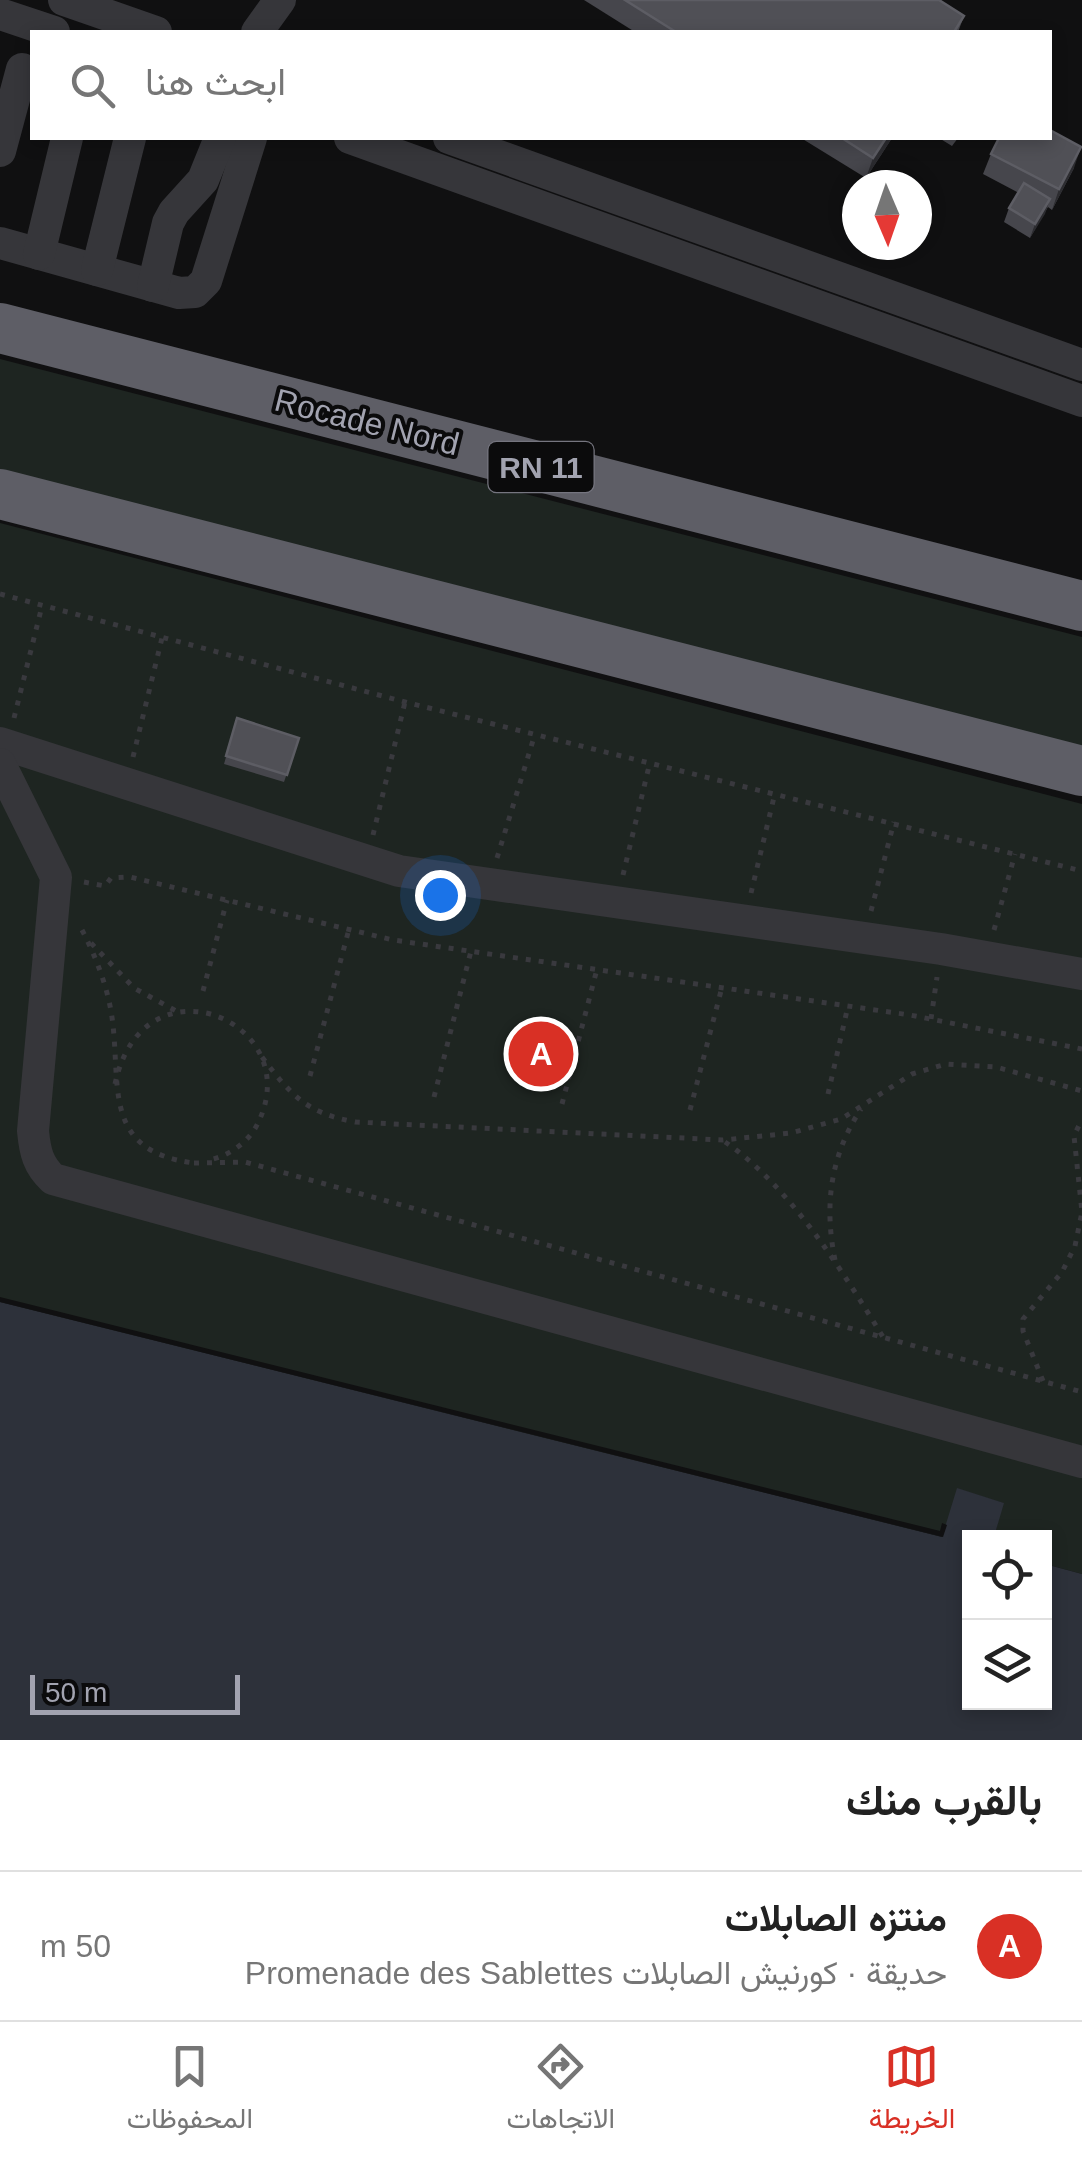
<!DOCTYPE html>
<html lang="ar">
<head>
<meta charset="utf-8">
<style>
	body { margin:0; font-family:Helvetica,Vazirmatn,sans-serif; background:#f2f2f2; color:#222; direction:rtl }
	.controls { position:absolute; right:30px; bottom:30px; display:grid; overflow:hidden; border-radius:0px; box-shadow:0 5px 15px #0003 }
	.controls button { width:90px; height:90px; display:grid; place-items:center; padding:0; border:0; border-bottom:2px solid #e0e0e0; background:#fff; color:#222; font:50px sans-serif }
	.compass { position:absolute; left:842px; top:170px; width:90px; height:90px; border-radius:50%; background:#fff; box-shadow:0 5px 15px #0003; rotate:178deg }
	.scale { position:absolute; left:30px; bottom:25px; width:210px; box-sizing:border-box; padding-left:10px; border:5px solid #a2a3b0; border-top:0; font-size:28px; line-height:35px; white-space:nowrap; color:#a2a3b0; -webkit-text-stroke:8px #0b0b0c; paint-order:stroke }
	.you { position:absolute; left:440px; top:895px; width:35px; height:35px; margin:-25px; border:8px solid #fff; border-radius:50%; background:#1a73e8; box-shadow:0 0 0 15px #1a73e833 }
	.badge { display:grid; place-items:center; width:65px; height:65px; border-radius:50%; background:#d93025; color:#fff; font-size:32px; font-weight:700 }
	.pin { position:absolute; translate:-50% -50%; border:5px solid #fff; box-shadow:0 2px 10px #0006 }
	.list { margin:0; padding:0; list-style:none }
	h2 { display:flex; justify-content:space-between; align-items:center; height:130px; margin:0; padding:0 40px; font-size:42px }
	h2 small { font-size:32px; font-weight:400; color:#767676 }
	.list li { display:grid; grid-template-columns:65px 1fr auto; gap:30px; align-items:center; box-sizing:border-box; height:150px; padding:0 40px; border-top:2px solid #e0e0e0 }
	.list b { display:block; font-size:38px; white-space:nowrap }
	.list p { margin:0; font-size:32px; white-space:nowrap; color:#767676 }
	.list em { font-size:32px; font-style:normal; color:#767676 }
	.icon { flex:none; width:55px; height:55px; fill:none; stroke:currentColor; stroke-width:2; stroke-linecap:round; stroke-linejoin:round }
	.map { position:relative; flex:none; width:1082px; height:1740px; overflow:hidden; direction:ltr }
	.search { position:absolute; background:#fff; box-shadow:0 5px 15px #0003; left:30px; right:30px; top:30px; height:110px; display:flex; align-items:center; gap:25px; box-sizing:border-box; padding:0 35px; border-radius:0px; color:#767676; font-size:38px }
	.sheet { height:280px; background:#fff }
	nav { display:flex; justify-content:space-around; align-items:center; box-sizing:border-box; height:140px; border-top:2px solid #e0e0e0; background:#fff; font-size:28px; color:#767676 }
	nav a { display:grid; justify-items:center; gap:5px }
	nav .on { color:#d93025 }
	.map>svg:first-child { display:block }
	.green { fill:#1e2521 }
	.water { fill:#2d313a }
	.pier { fill:#101011 }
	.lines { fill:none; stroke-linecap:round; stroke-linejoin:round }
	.path { stroke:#39393e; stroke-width:5; stroke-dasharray:5 8; stroke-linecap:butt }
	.minor { stroke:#36363a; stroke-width:32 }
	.highway { stroke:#5e5e66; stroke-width:50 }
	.wall { fill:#46464c }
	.shaded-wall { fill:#2c2c30 }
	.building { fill:#505056; stroke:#5d5d64; stroke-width:2.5 }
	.labels { text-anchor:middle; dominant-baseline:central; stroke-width:8; stroke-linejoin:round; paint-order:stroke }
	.shield { fill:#0b0b0c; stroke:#75757f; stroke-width:2.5 }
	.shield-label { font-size:30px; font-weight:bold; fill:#a2a3b0 }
	.street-label { font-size:32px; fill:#a2a3b0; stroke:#0b0b0c }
</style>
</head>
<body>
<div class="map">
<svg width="1082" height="1740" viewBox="0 0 1082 1740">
	<rect width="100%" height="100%" fill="#101011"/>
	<g class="green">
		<path d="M 0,359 L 1082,637 L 1082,750 L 0,471 Z"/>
		<path d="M 0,523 L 1082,804 L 1082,1574 L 1045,1564 L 1044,1538 L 994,1537 L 1003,1503 L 958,1489 L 943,1537 L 0,1302 Z"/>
	</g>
	<path class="water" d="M 0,1302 L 942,1537 L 957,1488 L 1004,1503 L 994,1537 L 970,1538 L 970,1702 L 1044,1702 L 1045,1564 L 1082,1574 L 1082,1740 L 0,1740 Z"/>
	<path class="pier" d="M 0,1297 L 940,1531 L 942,1523 L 947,1525 L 943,1537 L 0,1302 Z"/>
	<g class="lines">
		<g class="path">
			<path d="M 0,594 L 405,702 L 1082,871"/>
			<path d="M 14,718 L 42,606"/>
			<path d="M 133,757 L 162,638"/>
			<path d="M 373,835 L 405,702"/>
			<path d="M 497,858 L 535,734"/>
			<path d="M 623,875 L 650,762"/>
			<path d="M 84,882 L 105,886 L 111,878 L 130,877 L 393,940 L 910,1015 L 1082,1049"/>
			<path d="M 751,893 L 775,793"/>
			<path d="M 871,911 L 894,822"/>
			<path d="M 82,930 C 95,955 106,983 111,1011 C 123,1081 98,1151 194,1163"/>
			<path d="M 994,930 L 1015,854"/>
			<path d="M 91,943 L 134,988 L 178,1012"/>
			<path d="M 203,991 L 227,900"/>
			<path d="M 931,1019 L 937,977"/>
			<path d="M 262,1057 C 291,1095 306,1113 355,1122 L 723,1140 L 791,1133 L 841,1119 L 912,1074 L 946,1064 L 996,1067 L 1082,1091"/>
			<path d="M 310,1076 L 349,929"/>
			<path d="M 115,1084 C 143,952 308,1021 258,1123 C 249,1142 229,1156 209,1160"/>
			<path d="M 828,1094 L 848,1006"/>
			<path d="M 434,1097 L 471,951"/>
			<path d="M 562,1104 L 597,969"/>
			<path d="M 690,1110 L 722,987"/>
			<path d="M 725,1142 C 789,1185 843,1272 883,1337"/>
			<path d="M 194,1163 L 245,1162 L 1082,1392"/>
			<path d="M 835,1260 C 824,1206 830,1156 861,1109"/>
			<path d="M 1043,1381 L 1023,1331 L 1023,1319 L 1062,1272 L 1075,1246 L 1082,1212 L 1074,1136 L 1082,1119"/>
		</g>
		<g class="minor">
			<path d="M 64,0 L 156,32"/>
			<path d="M 0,14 L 54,32"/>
			<path d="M 257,32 L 280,0"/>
			<path d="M 350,138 L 1082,401"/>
			<path d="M 449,138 L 1082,365"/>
			<path d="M 0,151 L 22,69"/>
			<path d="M 0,243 L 179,293 L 195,292 L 206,281 L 251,138"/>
			<path d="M 39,254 L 67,138"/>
			<path d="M 97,270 L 130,138"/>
			<path d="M 153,286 L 168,223 L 174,212 L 203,180 L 220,138"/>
			<path d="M 0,743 L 399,871 L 941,949 L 1082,974"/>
			<path d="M 0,764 L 56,877 L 33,1131 C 35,1152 38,1165 53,1179 L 1082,1462"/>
		</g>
		<g class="highway">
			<path d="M 0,328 L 1082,606"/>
			<path d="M 0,494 L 1082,771"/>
		</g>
	</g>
	<g class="wall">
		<path d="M 584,0 L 939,0 L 964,16 L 958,32 L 635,32 Z"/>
		<path d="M 801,138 L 892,138 L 866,178 Z"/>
		<path d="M 939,138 L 958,138 L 952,146 Z"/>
		<path d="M 991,154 L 1074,168 L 1052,210 L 1048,207 L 1030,238 L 1004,222 L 1009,208 L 1019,193 L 983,174 Z"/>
		<path d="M 237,718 L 299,738 L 284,782 L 224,764 Z"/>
	</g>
	<g class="shaded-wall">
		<path d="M 886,138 L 892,138 L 866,178 L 873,158 Z"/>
		<path d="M 1081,147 L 1074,168 L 1052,210 L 1059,189 Z"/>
		<path d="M 1050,199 L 1045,214 L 1030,238 L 1035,224 Z"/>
	</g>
	<g class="building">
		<path d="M 625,0 L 939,0 L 964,16 L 954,32 L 676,32 Z"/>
		<path d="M 1050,130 L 1081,147 L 1059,189 L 991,154 L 999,138 L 1050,138 Z"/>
		<path d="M 842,138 L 886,138 L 873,158 Z"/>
		<path d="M 1024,183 L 1050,199 L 1035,224 L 1009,208 Z"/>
		<path d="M 237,718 L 299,738 L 287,775 L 226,756 Z"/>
	</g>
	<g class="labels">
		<rect class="shield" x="488.5" y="442" width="105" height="50" rx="8"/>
		<g class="shield-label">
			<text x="541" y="467">RN 11</text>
		</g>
		<g class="street-label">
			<text transform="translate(367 422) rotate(14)">Rocade Nord</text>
		</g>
	</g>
</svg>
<div class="controls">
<button><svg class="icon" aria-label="locate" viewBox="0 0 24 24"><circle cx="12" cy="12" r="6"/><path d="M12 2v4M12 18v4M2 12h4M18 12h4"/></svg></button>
<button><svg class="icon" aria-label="layers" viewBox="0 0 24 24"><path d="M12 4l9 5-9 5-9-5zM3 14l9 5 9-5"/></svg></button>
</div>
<svg class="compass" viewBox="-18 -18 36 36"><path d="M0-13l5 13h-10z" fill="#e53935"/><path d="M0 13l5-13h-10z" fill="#767676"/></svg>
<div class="scale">50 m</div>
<div class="you"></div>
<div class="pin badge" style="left:541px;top:1054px">A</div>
<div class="search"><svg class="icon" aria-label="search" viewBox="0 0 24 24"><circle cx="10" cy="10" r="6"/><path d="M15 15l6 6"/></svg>ابحث هنا</div>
</div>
<section class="sheet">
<h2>بالقرب منك<small></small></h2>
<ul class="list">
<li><span class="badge">A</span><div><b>منتزه الصابلات</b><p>حديقة · كورنيش الصابلات Promenade des Sablettes</p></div><em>50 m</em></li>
</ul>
</section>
<nav>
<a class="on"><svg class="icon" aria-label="map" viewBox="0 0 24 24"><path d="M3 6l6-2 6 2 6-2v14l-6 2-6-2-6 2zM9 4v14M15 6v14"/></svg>الخريطة</a>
<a><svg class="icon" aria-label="directions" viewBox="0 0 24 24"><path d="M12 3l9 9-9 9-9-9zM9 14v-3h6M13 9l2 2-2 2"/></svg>الاتجاهات</a>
<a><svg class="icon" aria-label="saved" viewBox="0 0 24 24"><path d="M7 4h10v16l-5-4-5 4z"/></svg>المحفوظات</a>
</nav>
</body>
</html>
